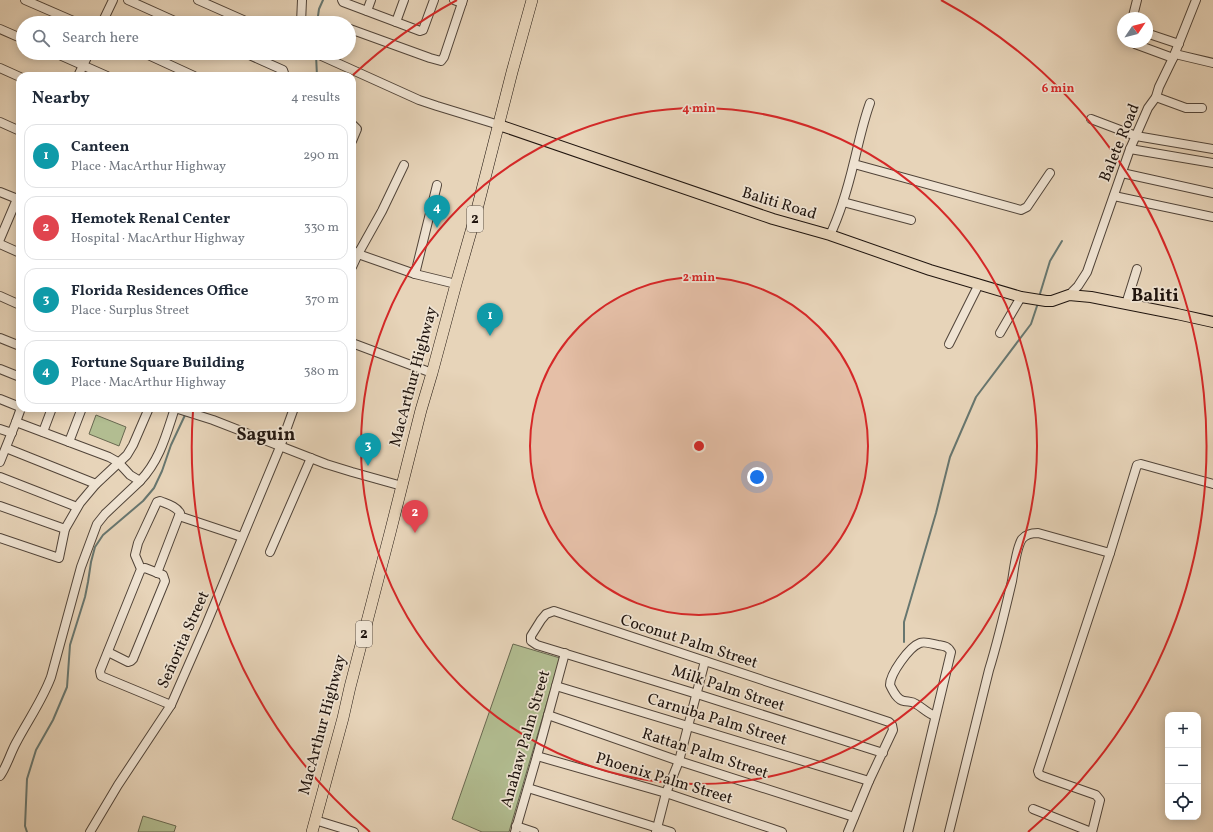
<!DOCTYPE html>
<html lang="en">
<head>
<meta charset="utf-8">
<style>
	body { margin:0; font-family:Vollkorn,serif; background:#f2f2f3; color:#1f2937 }
	.controls { position:absolute; right:12px; bottom:12px; display:grid; overflow:hidden; border-radius:8px; box-shadow:0 2px 10px #0003 }
	.controls button { width:36px; height:36px; display:grid; place-items:center; padding:0; border:0; border-bottom:1px solid #e0e1e3; background:#fff; color:#1f2937; font:20px sans-serif }
	.compass { position:absolute; left:1117px; top:12px; width:36px; height:36px; border-radius:50%; background:#fff; box-shadow:0 2px 10px #0003; rotate:55deg }
	.you { position:absolute; left:757px; top:477px; width:14px; height:14px; margin:-10px; border:3px solid #fff; border-radius:50%; background:#1a73e8; box-shadow:0 0 0 6px #1a73e833 }
	.badge { display:grid; place-items:center; width:26px; height:26px; border-radius:50%; background:#1a73e8; color:#fff; font-size:13px; font-weight:700 }
	.pin { position:absolute; translate:-50% -33px; filter:drop-shadow(0 1px 2px #0008) }
	.pin::after { content:''; position:absolute; top:21px; width:14px; height:12px; background:inherit; clip-path:polygon(0 0,100% 0,50% 100%) }
	.list { margin:0; padding:0; list-style:none }
	h2 { display:flex; justify-content:space-between; align-items:center; height:52px; margin:0; padding:0 16px; font-size:17px }
	h2 small { font-size:13px; font-weight:400; color:#747a83 }
	.list li { display:grid; grid-template-columns:26px 1fr auto; gap:12px; align-items:center; box-sizing:border-box; height:64px; margin:0 8px 8px; padding:0 8px; border:1px solid #e0e1e3; border-radius:12px }
	.list b { display:block; font-size:15px; white-space:nowrap }
	.list p { margin:0; font-size:13px; white-space:nowrap; color:#747a83 }
	.list em { font-size:13px; font-style:normal; color:#747a83 }
	.icon { flex:none; width:22px; height:22px; fill:none; stroke:currentColor; stroke-width:2; stroke-linecap:round; stroke-linejoin:round }
	.map { position:relative; flex:none; width:1213px; height:832px; overflow:hidden }
	.search { position:absolute; background:#fff; box-shadow:0 2px 10px #0003; left:16px; top:16px; width:340px; height:44px; display:flex; align-items:center; gap:10px; box-sizing:border-box; padding:0 14px; border-radius:22px; color:#747a83; font-size:15px }
	.panel { position:absolute; background:#fff; box-shadow:0 2px 10px #0003; left:16px; top:72px; width:340px; height:340px; border-radius:12px }
	.map>svg:first-child { display:block }
	.green { fill:#b2bd91; stroke:#686850 }
	.lines { fill:none; stroke-linecap:round; stroke-linejoin:round }
	.stream { stroke:#67766f; stroke-width:2 }
	.minor-casing { stroke:#514439; stroke-width:10 }
	.major-casing { stroke:#1f140e; stroke-width:12 }
	.highway-casing { stroke:#1f140e; stroke-width:12 }
	.minor { stroke:#efe3d2; stroke-width:8 }
	.major { stroke:#e7d4b9; stroke-width:10 }
	.highway { stroke:#e7d4b9; stroke-width:11 }
	.ring { fill:none; stroke:#d62828; stroke-width:2 }
	.labels { text-anchor:middle; dominant-baseline:central; stroke-width:3.5; stroke-linejoin:round; paint-order:stroke }
	.shield { fill:#efe3d2; stroke:#5d5249; stroke-width:1 }
	.shield-label { font-size:15px; font-weight:bold; fill:#1f140e }
	.street-label { font-size:16px; fill:#1f140e; stroke:#efe3d2 }
	.quarter-label { font-size:18px; font-weight:bold; fill:#1f140e; stroke:#efe3d2 }
	.centre { fill:#d62828; stroke:#efe3d2; stroke-width:2 }
	.ring-label { font-size:12px; text-anchor:middle; font-weight:bold; fill:#d62828; stroke:#efe3d2; stroke-width:3.5; stroke-linejoin:round; paint-order:stroke }
</style>
</head>
<body>
<div class="map">
<svg width="1213" height="832" viewBox="0 0 1213 832">
	<rect width="100%" height="100%" fill="#e7d4b9"/>
	<filter id="stains"><feTurbulence type="fractalNoise" baseFrequency=".005" numOctaves="4"/><feColorMatrix values="0 0 0 0 .2 0 0 0 0 .09 0 0 0 0 .02 0 0 0 .5 -.17"/></filter>
	<radialGradient id="worn" r=".72"><stop offset=".6" stop-color="#630" stop-opacity="0"/><stop offset="1" stop-color="#630" stop-opacity=".3"/></radialGradient>
	<g class="green">
		<path d="M 96,415 L 126,427 L 119,446 L 89,434 Z"/>
		<path d="M 513,644 L 560,658 L 509,832 L 482,832 L 452,819 Z"/>
		<path d="M 143,816 L 176,826 L 174,832 L 138,832 Z"/>
	</g>
	<g class="lines">
		<g class="stream">
			<path d="M 317,23 L 319,9 L 323,0"/>
			<path d="M 316,55 L 317,76"/>
			<path d="M 1039,297 L 1050,261 L 1062,241"/>
			<path d="M 904,642 L 904,622 L 936,513 L 950,457 L 976,397 L 1031,324 L 1038,303"/>
			<path d="M 27,832 L 25,826 L 27,779 L 36,750 L 53,720 L 67,687 L 70,645 L 85,597 L 88,582 L 91,562 L 95,547 L 103,535 L 143,501 L 154,488 L 162,471 L 171,445 L 186,413"/>
		</g>
		<g class="minor-casing">
			<g id="minor">
				<path d="M 25,0 L 78,23"/>
				<path d="M 128,0 L 179,23"/>
				<path d="M 198,0 L 250,23"/>
				<path d="M 342,0 L 343,2 L 420,31 L 423,30 L 434,0"/>
				<path d="M 454,0 L 462,3"/>
				<path d="M 367,11 L 371,0"/>
				<path d="M 1133,16 L 1137,0"/>
				<path d="M 396,22 L 404,0"/>
				<path d="M 102,23 L 113,0"/>
				<path d="M 301,23 L 302,0"/>
				<path d="M 0,29 L 23,39"/>
				<path d="M 350,29 L 430,58 L 441,61 L 444,57 L 463,0"/>
				<path d="M 1149,34 L 1179,44"/>
				<path d="M 1135,44 L 1173,58"/>
				<path d="M 55,53 L 107,76"/>
				<path d="M 144,53 L 194,76"/>
				<path d="M 245,53 L 283,70 L 285,76"/>
				<path d="M 315,53 L 419,100 L 437,106 L 499,125"/>
				<path d="M 1175,54 L 1213,63"/>
				<path d="M 0,68 L 20,77"/>
				<path d="M 78,76 L 89,53"/>
				<path d="M 1156,97 L 1186,108 L 1202,108"/>
				<path d="M 1091,119 L 1136,136 L 1213,149"/>
				<path d="M 0,122 L 20,131"/>
				<path d="M 352,124 L 357,129 L 352,141"/>
				<path d="M 1130,149 L 1213,163"/>
				<path d="M 854,164 L 1021,210 L 1027,207 L 1050,173"/>
				<path d="M 1122,173 L 1213,193"/>
				<path d="M 0,192 L 20,200"/>
				<path d="M 1114,196 L 1213,217"/>
				<path d="M 843,202 L 911,220"/>
				<path d="M 830,235 C 841,212 848,187 854,162 C 859,142 863,122 870,103"/>
				<path d="M 0,239 L 17,199"/>
				<path d="M 0,244 L 20,253"/>
				<path d="M 352,250 L 358,254 L 415,274 L 456,284"/>
				<path d="M 352,267 L 358,254 L 382,211 L 404,165"/>
				<path d="M 415,274 L 437,185"/>
				<path d="M 1069,295 L 1078,286 L 1087,272 L 1130,149 L 1148,108 L 1156,97 L 1159,87 L 1173,58 L 1196,0"/>
				<path d="M 0,296 L 20,305"/>
				<path d="M 1126,304 L 1137,269"/>
				<path d="M 1000,333 L 1021,297"/>
				<path d="M 0,338 L 20,346"/>
				<path d="M 352,343 L 432,373"/>
				<path d="M 949,344 L 979,284"/>
				<path d="M 0,369 L 20,377"/>
				<path d="M 0,399 L 20,407"/>
				<path d="M 175,408 L 213,420 L 326,464 L 352,472 L 402,486"/>
				<path d="M 16,422 L 109,457 L 118,462 L 130,475 L 140,481 C 160,460 166,435 175,408"/>
				<path d="M 0,429 L 12,433"/>
				<path d="M 43,432 L 52,408"/>
				<path d="M 69,442 L 82,408"/>
				<path d="M 6,448 L 96,484 L 127,455 L 133,445 L 149,408"/>
				<path d="M 0,462 L 16,422 L 21,408"/>
				<path d="M 0,477 L 77,507"/>
				<path d="M 0,506 L 65,529"/>
				<path d="M 179,516 L 242,537"/>
				<path d="M 0,538 L 59,558 L 65,529 L 80,503 L 96,484"/>
				<path d="M 270,552 L 311,458"/>
				<path d="M 157,573 L 180,513 C 176,506 167,504 160,501 L 157,502 L 138,543 L 135,555 L 141,569 L 100,671 L 101,676 L 171,705"/>
				<path d="M 108,652 L 128,662 L 131,661 L 133,659 L 165,581 L 163,575 L 145,568 L 141,569"/>
				<path d="M 556,686 L 869,781"/>
				<path d="M 548,715 L 679,761 L 854,817"/>
				<path d="M 537,756 L 666,793 L 782,832"/>
				<path d="M 0,776 C 7,766 10,754 16,743 C 28,720 42,701 51,677 L 81,567 L 97,524 L 105,514 L 140,481"/>
				<path d="M 528,788 L 671,832"/>
				<path d="M 1033,809 L 1091,832"/>
				<path d="M 315,820 L 354,832"/>
				<path d="M 516,826 L 534,832"/>
				<path d="M 90,832 L 118,785 L 171,705 L 206,625 L 280,447 L 294,408"/>
				<path d="M 515,832 L 537,756 L 565,653"/>
				<path d="M 656,832 L 666,793 L 679,761 L 705,661"/>
				<path d="M 848,832 L 869,781 L 893,730 L 892,725 L 889,722 L 554,611 L 546,614 L 541,620 L 531,636 L 531,641 L 537,645 L 697,694 L 883,753"/>
				<path d="M 908,832 L 951,652 C 948,646 944,646 938,645 C 933,644 925,641 920,643 C 909,647 890,674 890,685 C 893,691 897,700 904,701 C 909,702 912,701 916,704 C 923,708 927,713 935,716"/>
				<path d="M 949,832 L 989,670 C 998,641 1005,611 1012,581 C 1014,570 1016,548 1022,539 C 1026,534 1031,533 1038,533 L 1110,553"/>
				<path d="M 1092,832 L 1100,800 L 1096,795 L 1042,776 L 1039,774 L 1038,771 L 1110,553 L 1137,465 L 1141,464 L 1213,484"/>
			</g>
		</g>
		<g class="major-casing">
			<path id="major" d="M 499,125 L 773,219 L 830,235 L 930,270 L 1021,297 L 1046,301 L 1052,301 L 1069,295 L 1091,297 L 1177,314 L 1213,322"/>
		</g>
		<g class="highway-casing">
			<path id="highway" d="M 312,832 L 343,718 L 350,687 L 390,533 L 421,410 L 432,373 L 456,284 L 474,221 L 512,72 L 532,0"/>
		</g>
		<use href="#minor" class="minor"/>
		<use href="#major" class="major"/>
		<use href="#highway" class="highway"/>
	</g>
	<circle cx="699" cy="446" r="169" fill="#d62828" fill-opacity=".12"/>
	<g class="ring">
		<circle cx="699" cy="446" r="169"/>
		<circle cx="699" cy="446" r="338"/>
		<path d="M370 832A507 507 0 0 1 193 411M353 75A507 507 0 0 1 457 0M941 0A507 507 0 0 1 1028 832"/>
	</g>
	<g class="labels">
		<g class="shield">
			<rect x="467" y="206" width="16" height="26" rx="3"/>
			<rect x="356" y="621" width="16" height="26" rx="3"/>
		</g>
		<g class="shield-label">
			<text x="475" y="219">2</text>
			<text x="364" y="634">2</text>
		</g>
		<g class="street-label">
			<text transform="translate(1120 143) rotate(-68)">Balete Road</text>
			<text transform="translate(779 204) rotate(17)">Baliti Road</text>
			<text transform="translate(414 377) rotate(-75)">MacArthur Highway</text>
			<text transform="translate(184 640) rotate(-66)">Señorita Street</text>
			<text transform="translate(689 642) rotate(18)">Coconut Palm Street</text>
			<text transform="translate(728 689) rotate(18)">Milk Palm Street</text>
			<text transform="translate(717 720) rotate(17)">Carnuba Palm Street</text>
			<text transform="translate(323 725) rotate(-75)">MacArthur Highway</text>
			<text transform="translate(526 739) rotate(-74)">Anahaw Palm Street</text>
			<text transform="translate(705 754) rotate(18)">Rattan Palm Street</text>
			<text transform="translate(664 779) rotate(17)">Phoenix Palm Street</text>
		</g>
		<g class="quarter-label">
			<text x="1155" y="296">Baliti</text>
			<text x="266" y="435">Saguin</text>
		</g>
	</g>
	<circle cx="699" cy="446" r="6" class="centre"/>
	<g class="ring-label">
		<text x="1058" y="92">6 min</text>
		<text x="699" y="112">4 min</text>
		<text x="699" y="281">2 min</text>
	</g>
	<rect width="100%" height="100%" filter="url(#stains)"/>
	<rect width="100%" height="100%" fill="url(#worn)"/>
</svg>
<div class="controls">
<button>+</button>
<button>−</button>
<button><svg class="icon" aria-label="locate" viewBox="0 0 24 24"><circle cx="12" cy="12" r="6"/><path d="M12 2v4M12 18v4M2 12h4M18 12h4"/></svg></button>
</div>
<svg class="compass" viewBox="-18 -18 36 36"><path d="M0-13l5 13h-10z" fill="#e53935"/><path d="M0 13l5-13h-10z" fill="#747a83"/></svg>
<div class="you"></div>
<div class="pin badge" style="left:490px;top:336px;background:#0f9aa8">1</div>
<div class="pin badge" style="left:415px;top:533px;background:#e0444e">2</div>
<div class="pin badge" style="left:368px;top:466px;background:#0f9aa8">3</div>
<div class="pin badge" style="left:437px;top:228px;background:#0f9aa8">4</div>
<div class="search"><svg class="icon" aria-label="search" viewBox="0 0 24 24"><circle cx="10" cy="10" r="6"/><path d="M15 15l6 6"/></svg>Search here</div>
<section class="panel">
<h2>Nearby<small>4 results</small></h2>
<ul class="list">
<li><span class="badge" style="background:#0f9aa8">1</span><div><b>Canteen</b><p>Place · MacArthur Highway</p></div><em>290 m</em></li>
<li><span class="badge" style="background:#e0444e">2</span><div><b>Hemotek Renal Center</b><p>Hospital · MacArthur Highway</p></div><em>330 m</em></li>
<li><span class="badge" style="background:#0f9aa8">3</span><div><b>Florida Residences Office</b><p>Place · Surplus Street</p></div><em>370 m</em></li>
<li><span class="badge" style="background:#0f9aa8">4</span><div><b>Fortune Square Building</b><p>Place · MacArthur Highway</p></div><em>380 m</em></li>
</ul>
</section>
</div>
</body>
</html>
